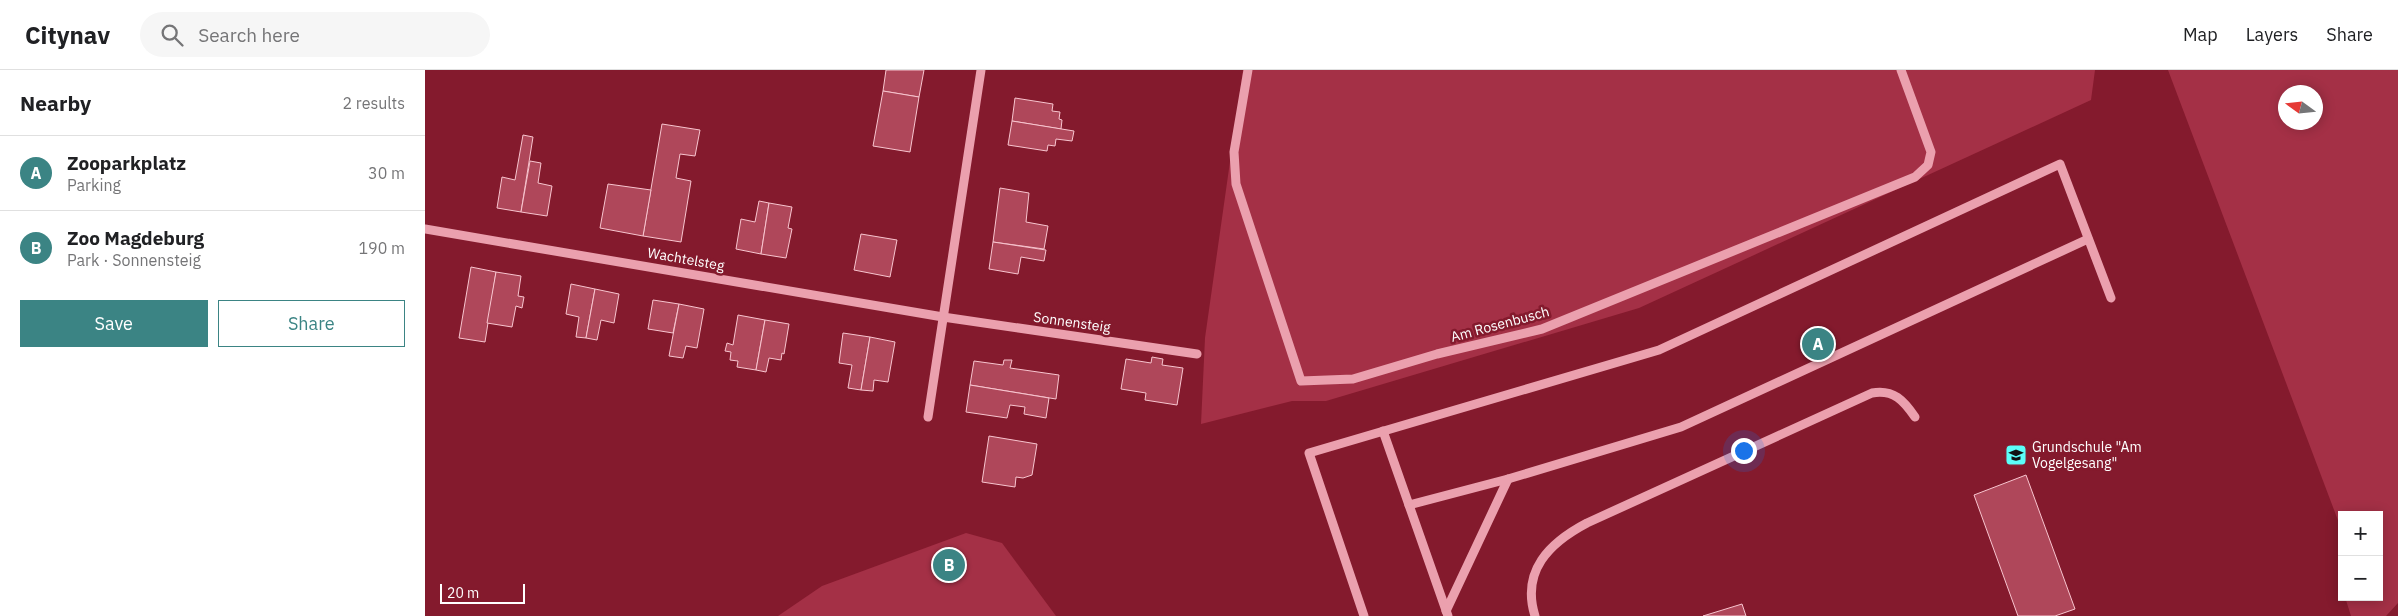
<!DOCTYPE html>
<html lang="en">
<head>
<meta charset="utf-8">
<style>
	body { margin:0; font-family:"IBM Plex Sans",sans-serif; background:#f6f6f6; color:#202124 }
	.controls { position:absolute; right:15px; bottom:15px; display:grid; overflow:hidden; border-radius:0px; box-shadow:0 2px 12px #0003 }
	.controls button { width:45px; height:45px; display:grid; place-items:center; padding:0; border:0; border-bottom:1px solid #e0e0e0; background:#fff; color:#202124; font:25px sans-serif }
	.compass { position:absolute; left:1853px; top:15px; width:45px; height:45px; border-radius:50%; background:#fff; box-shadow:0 2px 12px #0003; rotate:285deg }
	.scale { position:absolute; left:15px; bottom:12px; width:85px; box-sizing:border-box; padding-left:5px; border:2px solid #fff; border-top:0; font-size:14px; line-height:18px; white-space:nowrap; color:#fff; -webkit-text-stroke:4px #841a2d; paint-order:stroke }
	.you { position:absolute; left:1318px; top:380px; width:18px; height:18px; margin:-12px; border:4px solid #fff; border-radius:50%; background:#1a73e8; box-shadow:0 0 0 8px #1a73e833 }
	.badge { display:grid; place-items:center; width:32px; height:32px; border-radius:50%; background:#3b8484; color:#fff; font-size:16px; font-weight:700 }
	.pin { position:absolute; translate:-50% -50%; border:2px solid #fff; box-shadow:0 1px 5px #0006 }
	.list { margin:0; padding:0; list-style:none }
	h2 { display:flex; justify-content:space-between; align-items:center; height:65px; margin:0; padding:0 20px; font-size:21px }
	h2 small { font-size:16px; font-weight:400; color:#757577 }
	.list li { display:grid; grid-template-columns:32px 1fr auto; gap:15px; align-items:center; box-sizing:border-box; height:75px; padding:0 20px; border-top:1px solid #e0e0e0 }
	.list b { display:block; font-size:19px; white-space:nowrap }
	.list p { margin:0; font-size:16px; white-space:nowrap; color:#757577 }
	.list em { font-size:16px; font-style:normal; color:#757577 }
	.actions { display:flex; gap:10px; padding:15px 20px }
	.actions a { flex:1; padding:11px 0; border:1px solid #3b8484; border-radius:0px; text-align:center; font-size:18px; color:#3b8484 }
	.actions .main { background:#3b8484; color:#fff }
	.icon { flex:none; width:28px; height:28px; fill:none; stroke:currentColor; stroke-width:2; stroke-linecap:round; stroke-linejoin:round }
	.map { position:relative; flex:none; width:1973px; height:546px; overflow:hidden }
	header { display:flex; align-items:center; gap:30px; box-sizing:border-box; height:70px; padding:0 25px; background:#fff; border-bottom:1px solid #e0e0e0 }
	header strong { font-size:24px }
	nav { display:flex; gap:28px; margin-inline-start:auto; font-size:18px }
	.search { width:350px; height:45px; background:#f6f6f6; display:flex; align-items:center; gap:12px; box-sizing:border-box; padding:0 18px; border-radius:28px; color:#757577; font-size:19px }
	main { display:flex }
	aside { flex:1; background:#fff }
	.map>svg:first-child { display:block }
	.green { fill:#a43046; fill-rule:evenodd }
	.building { fill:#af475a; stroke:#f8c5cf }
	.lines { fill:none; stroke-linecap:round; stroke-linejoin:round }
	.minor { stroke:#eba0ae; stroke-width:9 }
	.labels { text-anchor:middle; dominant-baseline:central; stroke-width:5; stroke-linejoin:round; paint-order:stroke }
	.street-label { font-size:14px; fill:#fff; stroke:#841a2d }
	.poi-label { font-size:14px; fill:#fff; stroke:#841a2d; text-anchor:start }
</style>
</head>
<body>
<header>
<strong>Citynav</strong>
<div class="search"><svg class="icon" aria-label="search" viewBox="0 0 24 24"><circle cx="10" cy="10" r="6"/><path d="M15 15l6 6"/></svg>Search here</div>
<nav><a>Map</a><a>Layers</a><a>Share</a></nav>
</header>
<main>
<aside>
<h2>Nearby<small>2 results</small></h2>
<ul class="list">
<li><span class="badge">A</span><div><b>Zooparkplatz</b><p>Parking</p></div><em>30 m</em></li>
<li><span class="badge">B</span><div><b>Zoo Magdeburg</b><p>Park · Sonnensteig</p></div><em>190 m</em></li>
</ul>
<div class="actions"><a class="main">Save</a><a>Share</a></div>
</aside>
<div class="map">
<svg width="1973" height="546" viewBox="0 0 1973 546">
	<rect width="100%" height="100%" fill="#841a2d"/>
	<g class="green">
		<path d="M 818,0 L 1670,0 L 1666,30 L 1214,238 L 901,331 L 867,331 L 776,354 L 780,268 Z"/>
		<path d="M 1743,0 L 1973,0 L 1973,533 L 1961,546 L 1926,546 L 1920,527 L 1954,527 L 1954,445 L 1917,445 L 1917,461 ZM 1890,22 L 1890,52 L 1860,52 L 1860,22 Z"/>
		<path d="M 541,463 L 577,473 L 631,546 L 353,546 L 397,516 Z"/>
	</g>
	<g class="building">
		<path d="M 461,0 L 499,0 L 494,27 L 458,21 Z"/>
		<path d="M 458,21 L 494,27 L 485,82 L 448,76 Z"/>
		<path d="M 590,28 L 628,34 L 627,41 L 635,42 L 634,49 L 637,50 L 636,59 L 587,51 Z"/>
		<path d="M 587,51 L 649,61 L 647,71 L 631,69 L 630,76 L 623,75 L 622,81 L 583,75 Z"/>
		<path d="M 237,54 L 275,60 L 270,86 L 255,84 L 251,108 L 266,111 L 256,172 L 218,166 Z"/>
		<path d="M 98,65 L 108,67 L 96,142 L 72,138 L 77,107 L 90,110 Z"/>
		<path d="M 105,91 L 116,93 L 113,113 L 127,116 L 122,146 L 96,142 Z"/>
		<path d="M 183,114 L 226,120 L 218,166 L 175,158 Z"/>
		<path d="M 575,118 L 604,123 L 601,152 L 623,156 L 619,179 L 568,172 Z"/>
		<path d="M 334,131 L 344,133 L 336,184 L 311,179 L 316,149 L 330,152 Z"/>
		<path d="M 344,133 L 367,137 L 363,158 L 367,159 L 361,188 L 336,184 Z"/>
		<path d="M 436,164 L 472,170 L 465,207 L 429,200 Z"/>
		<path d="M 568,172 L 621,180 L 619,191 L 596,187 L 593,204 L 564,199 Z"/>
		<path d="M 46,197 L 71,202 L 60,272 L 34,268 Z"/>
		<path d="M 71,202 L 96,206 L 93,226 L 99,227 L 97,238 L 91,236 L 87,257 L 62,253 Z"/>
		<path d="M 146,214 L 170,219 L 161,268 L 151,267 L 154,247 L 141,244 Z"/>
		<path d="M 170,219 L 194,224 L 189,253 L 176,250 L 172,270 L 161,268 Z"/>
		<path d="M 228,230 L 254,234 L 248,263 L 223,259 Z"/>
		<path d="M 254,234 L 279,239 L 272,278 L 261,276 L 258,288 L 244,286 Z"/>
		<path d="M 313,245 L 340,250 L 331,300 L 312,297 L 313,291 L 305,290 L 306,282 L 300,281 L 302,273 L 308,275 Z"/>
		<path d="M 340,250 L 364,254 L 359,284 L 357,283 L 356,290 L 344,288 L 341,302 L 331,300 Z"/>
		<path d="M 418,263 L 445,267 L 436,320 L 423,318 L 427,295 L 414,293 Z"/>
		<path d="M 445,267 L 470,272 L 463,312 L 449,310 L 448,321 L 436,320 Z"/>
		<path d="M 727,287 L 738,289 L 737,295 L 758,298 L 752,335 L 720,330 L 721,323 L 696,319 L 701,289 L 726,293 Z"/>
		<path d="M 579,290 L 587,290 L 585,298 L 634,305 L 631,329 L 545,315 L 549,291 L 578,295 Z"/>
		<path d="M 545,315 L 624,328 L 621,348 L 599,344 L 600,337 L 585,335 L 582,348 L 541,342 Z"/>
		<path d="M 564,366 L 612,374 L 607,405 L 598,408 L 591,407 L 590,417 L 557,412 Z"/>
		<path d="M 1601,405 L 1650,539 L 1630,546 L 1593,546 L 1549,425 Z"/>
		<path d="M 1317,534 L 1321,546 L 1278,546 Z"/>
	</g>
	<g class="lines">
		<g class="minor">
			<path d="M 823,0 L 809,82 L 811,114 L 876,311 L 928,309 L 1012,284 L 1117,259 L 1490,107 L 1503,95 L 1506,82 L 1476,0"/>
			<path d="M 0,159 L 518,247 L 772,284"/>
			<path d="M 503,347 L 556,0"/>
			<path d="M 958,361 L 1023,546"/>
			<path d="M 984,435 L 1083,409 L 1256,357 L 1663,169"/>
			<path d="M 1021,541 L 1083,409"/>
			<path d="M 939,546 L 884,383 L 1234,280 L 1635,94 L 1686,228"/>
			<path d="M 1110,546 C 1096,501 1124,473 1162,453 L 1447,323 C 1469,319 1479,331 1490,347"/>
		</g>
	</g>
	<defs>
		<g id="school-square" transform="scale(1.125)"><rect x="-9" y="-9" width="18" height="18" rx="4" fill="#5bfef9" stroke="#841a2d"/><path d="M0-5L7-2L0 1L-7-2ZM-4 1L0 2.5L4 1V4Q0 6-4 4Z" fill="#111"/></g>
	</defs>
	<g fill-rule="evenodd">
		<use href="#school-square" x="1591" y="385"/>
	</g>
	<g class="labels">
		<g class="street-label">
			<text transform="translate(261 189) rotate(10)">Wachtelsteg</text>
			<text transform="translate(647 252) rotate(8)">Sonnensteig</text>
			<text transform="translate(1075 254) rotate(-15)">Am Rosenbusch</text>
		</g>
		<g class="poi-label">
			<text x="1607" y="377">Grundschule "Am<tspan x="1607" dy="16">Vogelgesang"</tspan></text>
		</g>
	</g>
</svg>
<div class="controls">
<button>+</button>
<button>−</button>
</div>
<svg class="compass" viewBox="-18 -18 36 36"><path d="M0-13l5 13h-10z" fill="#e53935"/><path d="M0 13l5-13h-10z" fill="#757577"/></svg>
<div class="scale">20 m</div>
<div class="you"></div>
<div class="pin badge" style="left:1393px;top:274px">A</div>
<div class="pin badge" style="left:524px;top:495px">B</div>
</div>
</main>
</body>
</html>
